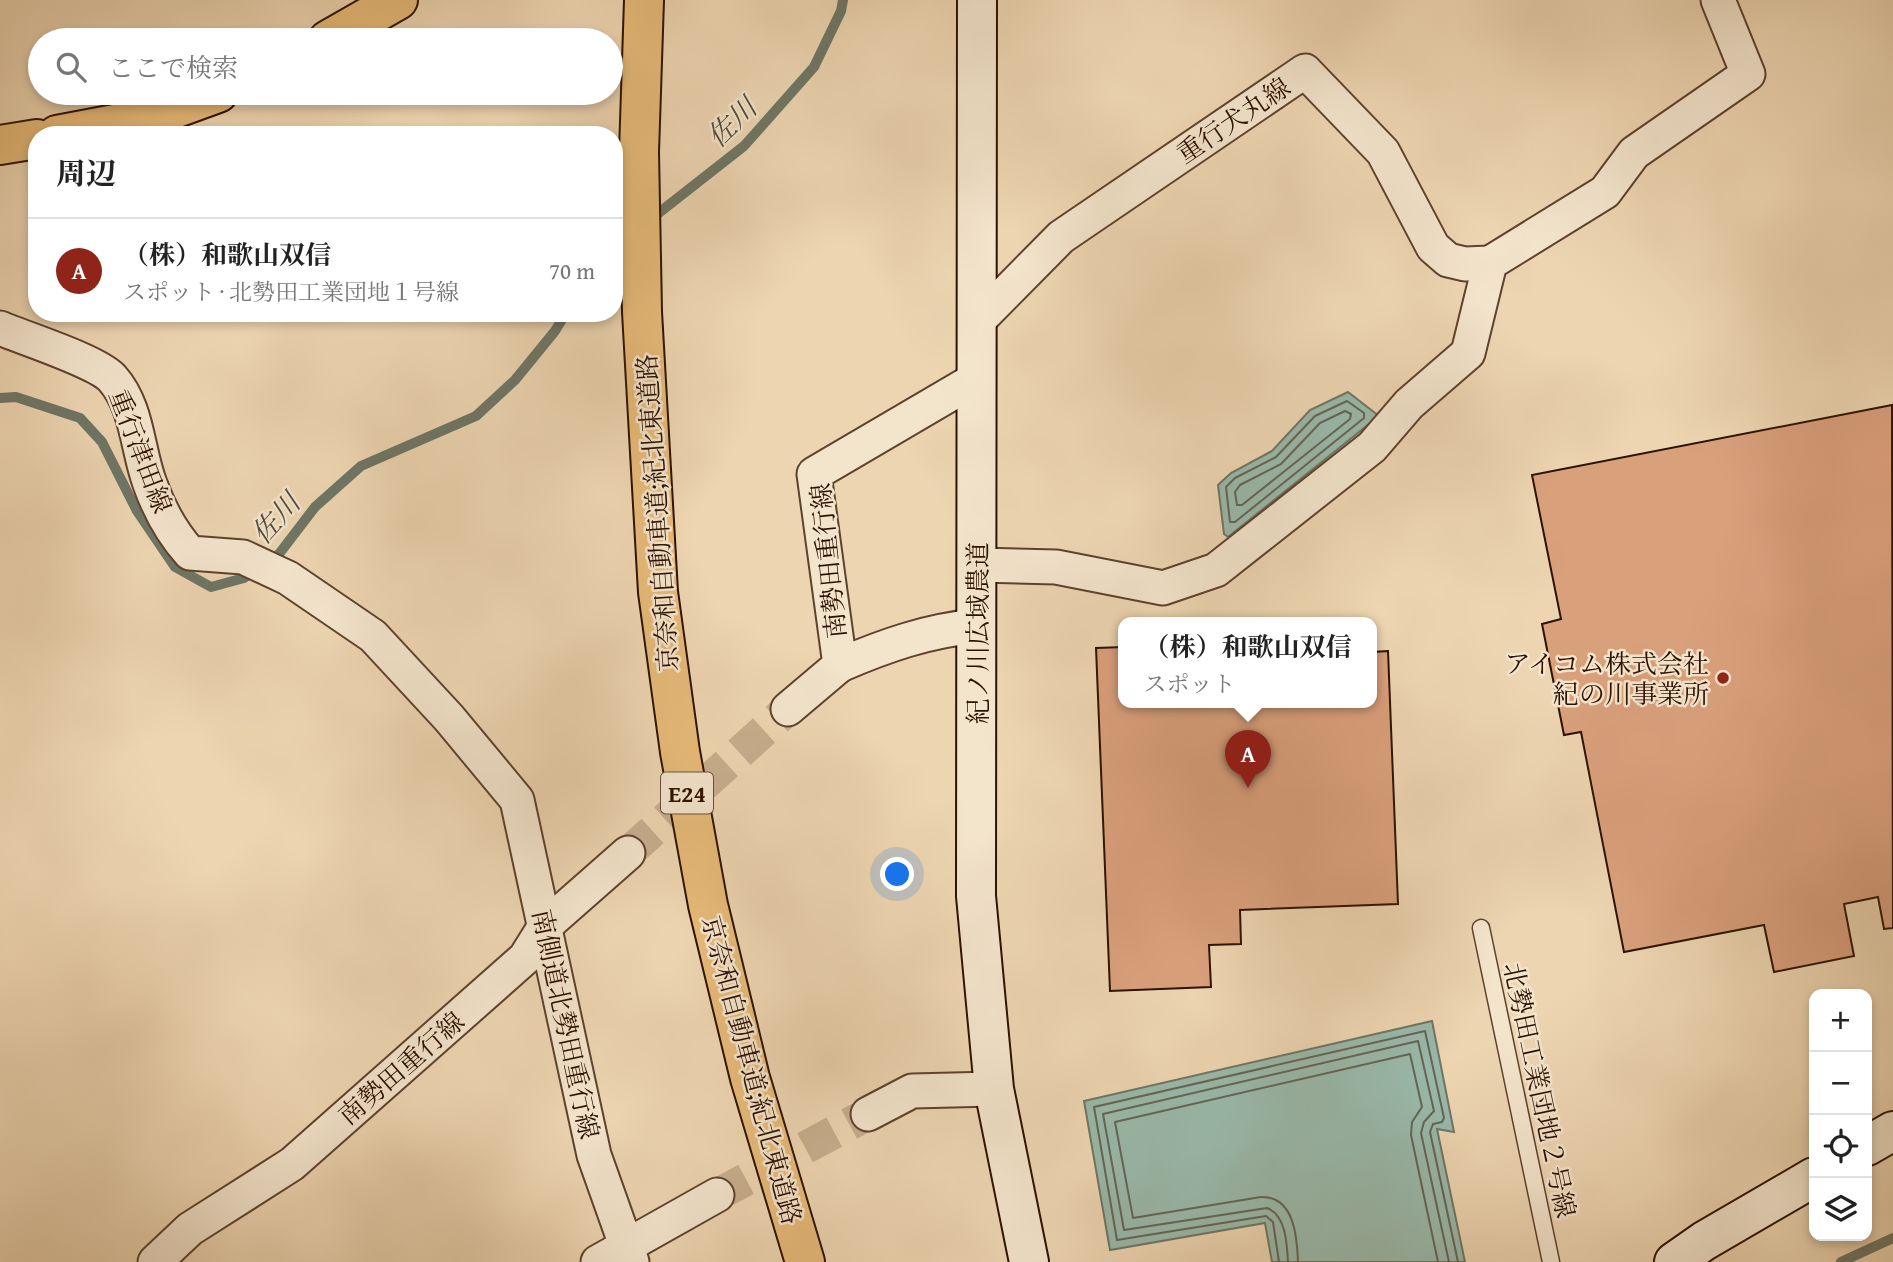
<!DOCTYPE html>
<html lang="ja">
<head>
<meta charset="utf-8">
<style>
	body { margin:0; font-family:"Gentium Book Plus","Noto Serif JP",serif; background:#f2f2f2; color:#222 }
	.controls { position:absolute; right:21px; bottom:21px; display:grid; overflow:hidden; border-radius:14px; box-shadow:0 4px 10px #0003 }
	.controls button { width:63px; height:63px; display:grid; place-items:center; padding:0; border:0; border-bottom:2px solid #e0e0e0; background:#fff; color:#222; font:35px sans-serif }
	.you { position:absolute; left:898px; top:875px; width:24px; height:24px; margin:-18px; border:5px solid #fff; border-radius:50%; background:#1a73e8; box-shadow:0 0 0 10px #1a73e833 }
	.badge { display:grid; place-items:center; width:46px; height:46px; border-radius:50%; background:#8f2418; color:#fff; font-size:23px; font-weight:700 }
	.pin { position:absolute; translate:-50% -58px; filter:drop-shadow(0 2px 4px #0008) }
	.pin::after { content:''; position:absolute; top:37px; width:24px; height:21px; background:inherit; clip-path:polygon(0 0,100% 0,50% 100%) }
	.popup { position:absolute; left:1118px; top:617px; width:259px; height:91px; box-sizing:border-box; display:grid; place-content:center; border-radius:14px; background:#fff; filter:drop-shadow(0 2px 5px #0005); font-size:23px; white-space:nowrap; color:#767676 }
	.popup b { font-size:26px; color:#222 }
	.popup::after { content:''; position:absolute; left:50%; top:100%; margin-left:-14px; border:14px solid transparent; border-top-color:#fff }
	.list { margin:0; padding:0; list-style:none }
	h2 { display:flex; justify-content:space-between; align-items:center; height:91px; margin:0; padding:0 28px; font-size:30px }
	h2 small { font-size:23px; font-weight:400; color:#767676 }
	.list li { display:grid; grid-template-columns:46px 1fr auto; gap:21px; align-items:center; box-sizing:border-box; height:105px; padding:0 28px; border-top:2px solid #e0e0e0 }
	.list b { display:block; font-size:26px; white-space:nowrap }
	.list p { margin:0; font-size:23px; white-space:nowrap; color:#767676 }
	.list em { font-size:23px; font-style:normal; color:#767676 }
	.icon { flex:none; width:38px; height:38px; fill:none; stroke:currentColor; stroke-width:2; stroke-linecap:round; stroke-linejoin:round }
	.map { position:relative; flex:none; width:1893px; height:1262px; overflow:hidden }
	.search { position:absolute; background:#fff; box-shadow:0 4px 10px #0003; left:28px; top:28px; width:595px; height:77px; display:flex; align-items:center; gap:18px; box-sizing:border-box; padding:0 24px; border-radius:38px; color:#767676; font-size:26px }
	.panel { position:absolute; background:#fff; box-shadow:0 4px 10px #0003; left:28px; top:126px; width:595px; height:196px; border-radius:28px }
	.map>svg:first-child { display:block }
	.water { fill:#99b9aa; stroke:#6e7666; stroke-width:2 }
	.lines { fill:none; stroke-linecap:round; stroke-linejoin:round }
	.shore { stroke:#636555; stroke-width:2 }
	.stream { stroke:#6e7666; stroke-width:10 }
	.building { fill:#d9a07c; stroke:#2d1100; stroke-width:2 }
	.street-tunnel { stroke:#c7ae8e; stroke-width:33; stroke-dasharray:33 17; stroke-linecap:butt }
	.lane-casing { stroke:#5d422c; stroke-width:19 }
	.street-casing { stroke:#5d422c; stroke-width:37 }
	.secondary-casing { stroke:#2d1100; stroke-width:42 }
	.primary-casing { stroke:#2d1100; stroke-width:42 }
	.highway-casing { stroke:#2d1100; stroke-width:42 }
	.lane { stroke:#f3e4cc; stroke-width:16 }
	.street { stroke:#f3e4cc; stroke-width:33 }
	.secondary { stroke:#f3e4cc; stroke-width:38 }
	.primary { stroke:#e6ba78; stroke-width:38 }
	.highway { stroke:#e6ba78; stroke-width:38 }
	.poi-dot { fill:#8f2418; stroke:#f3e4cc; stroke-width:2.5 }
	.labels { text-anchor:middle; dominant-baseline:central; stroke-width:5; stroke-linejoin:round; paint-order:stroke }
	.shield { fill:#f3e4cc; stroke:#68503d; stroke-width:2 }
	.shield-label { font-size:24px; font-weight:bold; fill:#2d1100 }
	.street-label { font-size:26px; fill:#2d1100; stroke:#f3e4cc }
	.poi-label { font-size:26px; fill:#2d1100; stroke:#f3e4cc; text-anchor:end }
	.water-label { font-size:28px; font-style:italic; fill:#534c3c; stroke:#f3e4cc }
</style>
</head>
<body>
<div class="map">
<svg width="1893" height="1262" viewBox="0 0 1893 1262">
	<rect width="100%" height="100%" fill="#edd5b1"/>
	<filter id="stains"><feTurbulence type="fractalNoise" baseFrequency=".00286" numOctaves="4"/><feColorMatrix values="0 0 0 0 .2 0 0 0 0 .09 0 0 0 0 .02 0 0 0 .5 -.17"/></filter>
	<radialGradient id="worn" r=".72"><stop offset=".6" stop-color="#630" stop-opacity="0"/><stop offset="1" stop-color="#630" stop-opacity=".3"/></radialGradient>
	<g class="water">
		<path d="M 1348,392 L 1379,416 L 1228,537 L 1224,534 L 1218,485 L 1231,473 L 1272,451 L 1310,410 Z"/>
		<path d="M 1432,1021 L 1454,1132 L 1437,1129 L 1465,1262 L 1272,1262 L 1265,1223 L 1110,1250 L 1084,1101 Z"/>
	</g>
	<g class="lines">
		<g class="shore">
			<path d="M 1347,401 L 1364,413 L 1364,418 L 1235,522 L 1230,522 L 1226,487 L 1235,478 L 1276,457 L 1315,416 Z"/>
			<path d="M 1345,411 L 1351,414 L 1350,419 L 1242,505 L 1237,505 L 1235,492 L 1240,485 L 1281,464 L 1320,423 Z"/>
			<path d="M 1279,1262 L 1273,1222 L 1266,1216 L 1117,1240 L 1094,1107 L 1425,1031 L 1444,1118 L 1442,1122 L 1433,1124 L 1430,1132 L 1458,1262"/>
			<path d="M 1288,1262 C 1287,1244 1286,1215 1267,1208 L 1124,1230 L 1103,1114 L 1418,1041 L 1434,1111 L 1424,1122 L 1421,1133 L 1449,1262"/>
			<path d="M 1298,1262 C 1297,1236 1294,1196 1261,1197 L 1133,1218 L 1115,1122 L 1410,1054 L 1422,1107 L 1412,1122 L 1411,1135 L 1438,1262"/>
		</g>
		<g class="stream">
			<path d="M 651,219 L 744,146 L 814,67 L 841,11 L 843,0"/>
			<path d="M 614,247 L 631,234"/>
			<path d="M 0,398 L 16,397 L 80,418 L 102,442 L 137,511 L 175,567 L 211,587 L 244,578 L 254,571"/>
			<path d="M 270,560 L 279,554 L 315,507 L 361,466 L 476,416 L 515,380 L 555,331 L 566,313"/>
			<path d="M 1841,1262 L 1893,1238"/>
		</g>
	</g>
	<g class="building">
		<path d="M 1892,405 L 1893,928 L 1884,929 L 1878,897 L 1844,904 L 1854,956 L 1774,972 L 1764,925 L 1624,952 L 1581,732 L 1564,735 L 1542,624 L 1561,619 L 1532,475 Z"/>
		<path d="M 1124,647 L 1124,702 L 1372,702 L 1372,652 L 1388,651 L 1398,904 L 1240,910 L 1241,944 L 1209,945 L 1211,987 L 1110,991 L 1096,648 Z"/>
	</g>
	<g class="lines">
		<g class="street-tunnel">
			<path d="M 628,853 L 788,709"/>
			<path d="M 717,1195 L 868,1114"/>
		</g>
		<g class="lane-casing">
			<path id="lane" d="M 1481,928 L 1551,1262"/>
		</g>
		<g class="street-casing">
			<g id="street">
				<path d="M 976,323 L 1061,237 L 1305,71 L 1383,152 L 1433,247 L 1448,260 L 1465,264 L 1490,263"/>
				<path d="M 0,328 C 26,339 96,361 112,378 C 138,407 137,450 150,484 C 159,509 172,533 190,553 L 243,557 L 288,578 L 373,636 L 449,718 L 517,800 L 594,1155 L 632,1262"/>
				<path d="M 978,565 L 1056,567 L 1163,588 L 1216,570 L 1372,447 L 1409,404 L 1468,353 L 1490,263 L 1605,192 L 1634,153 L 1748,74 L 1718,0"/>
				<path d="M 840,665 C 884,646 929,630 978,626"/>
				<path d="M 788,709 L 840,665 L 814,474 L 976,379"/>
				<path d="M 868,1114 L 912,1091 L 994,1089"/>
				<path d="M 155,1262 L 190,1229 L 292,1164 L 525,958 L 545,926 L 628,853"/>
				<path d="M 598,1262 L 717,1195"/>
			</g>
		</g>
		<g class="secondary-casing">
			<g id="secondary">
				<path d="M 977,0 L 976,896 L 994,1089 L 1029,1262"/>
				<path d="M 1867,1146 L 1893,1131"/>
				<path d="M 1674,1262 L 1704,1241 L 1814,1177"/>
			</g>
		</g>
		<g class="primary-casing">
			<g id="primary">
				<path d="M 328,40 L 398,0"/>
				<path d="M 57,135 L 152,117 L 218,93"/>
				<path d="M 0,145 L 37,139"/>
			</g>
		</g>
		<g class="highway-casing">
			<path id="highway" d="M 644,0 L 639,152 L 642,312 L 658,592 L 680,752 L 708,905 L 750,1078 L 805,1262"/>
		</g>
		<use href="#lane" class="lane"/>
		<use href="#street" class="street"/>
		<use href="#secondary" class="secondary"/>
		<use href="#primary" class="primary"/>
		<use href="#highway" class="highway"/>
	</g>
	<circle class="poi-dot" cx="1723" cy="678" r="7"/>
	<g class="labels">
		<rect class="shield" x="661" y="772.5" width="52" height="41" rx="5"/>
		<g class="shield-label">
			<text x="687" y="793">E24</text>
		</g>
		<g class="street-label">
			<text transform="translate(1233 120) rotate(-34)">重行犬丸線</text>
			<text transform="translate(141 451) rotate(69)">重行津田線</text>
			<text transform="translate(657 513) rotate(-94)">京奈和自動車道;紀北東道路</text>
			<text transform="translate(828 561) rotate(-96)">南勢田重行線</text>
			<text transform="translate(977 633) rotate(-90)">紀ノ川広域農道</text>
			<text transform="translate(566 1024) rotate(78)">南側道北勢田重行線</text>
			<text transform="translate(401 1068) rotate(-41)">南勢田重行線</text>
			<text transform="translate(752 1070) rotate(75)">京奈和自動車道;紀北東道路</text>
			<text transform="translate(1540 1090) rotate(78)">北勢田工業団地２号線</text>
		</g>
		<g class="poi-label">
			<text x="1709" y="663">アイコム株式会社<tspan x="1709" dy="30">紀の川事業所</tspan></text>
		</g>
		<g class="water-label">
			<text transform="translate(731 122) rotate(-44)">佐川</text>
			<text transform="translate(275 518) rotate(-48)">佐川</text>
		</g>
	</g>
	<rect width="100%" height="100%" filter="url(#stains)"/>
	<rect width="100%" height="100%" fill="url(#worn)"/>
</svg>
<div class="controls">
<button>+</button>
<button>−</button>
<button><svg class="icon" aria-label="locate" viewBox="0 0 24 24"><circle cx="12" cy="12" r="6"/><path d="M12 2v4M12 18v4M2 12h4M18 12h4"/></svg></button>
<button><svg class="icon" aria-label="layers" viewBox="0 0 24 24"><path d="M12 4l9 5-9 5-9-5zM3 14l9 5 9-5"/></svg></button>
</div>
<div class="you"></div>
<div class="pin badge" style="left:1248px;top:788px">A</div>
<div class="popup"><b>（株）和歌山双信</b>スポット</div>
<div class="search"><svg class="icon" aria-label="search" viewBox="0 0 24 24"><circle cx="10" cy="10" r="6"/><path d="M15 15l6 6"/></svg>ここで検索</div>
<section class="panel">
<h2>周辺<small></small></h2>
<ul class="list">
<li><span class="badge">A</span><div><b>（株）和歌山双信</b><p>スポット · 北勢田工業団地１号線</p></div><em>70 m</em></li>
</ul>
</section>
</div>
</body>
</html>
